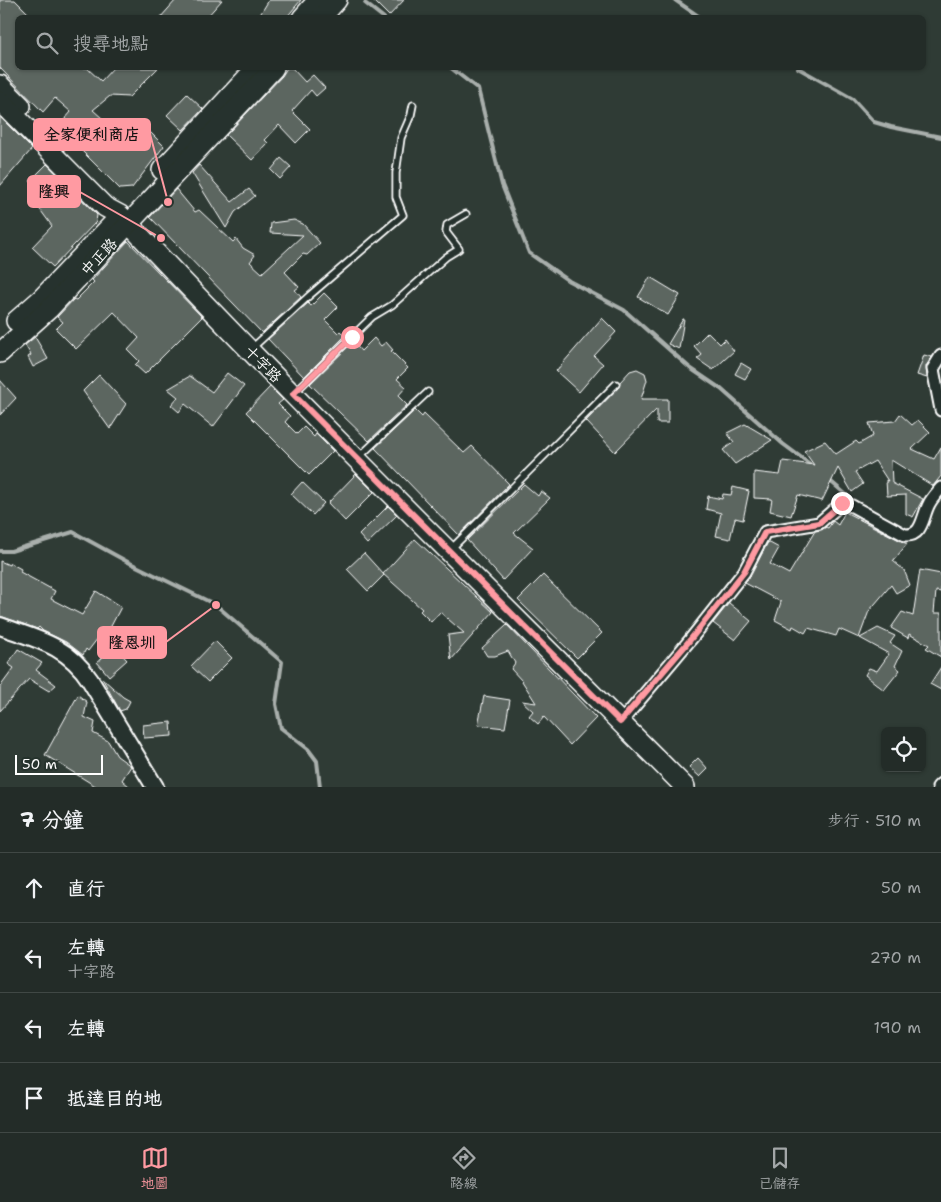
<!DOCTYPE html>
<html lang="zh-TW">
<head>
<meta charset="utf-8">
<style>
	body { margin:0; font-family:"Shantell Sans","LXGW WenKai TC",sans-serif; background:#2b3430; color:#f1f3f6 }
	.controls { position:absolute; right:15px; bottom:15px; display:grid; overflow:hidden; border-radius:8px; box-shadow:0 1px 4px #0004 }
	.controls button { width:45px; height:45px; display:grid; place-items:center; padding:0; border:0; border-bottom:1px solid #404845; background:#232c28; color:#f1f3f6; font:25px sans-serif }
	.scale { position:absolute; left:15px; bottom:12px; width:88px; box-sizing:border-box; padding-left:5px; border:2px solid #fff; border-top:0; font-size:14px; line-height:18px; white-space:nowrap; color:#fff; -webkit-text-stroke:4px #26332d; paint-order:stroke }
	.stop { position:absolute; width:15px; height:15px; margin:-11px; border:4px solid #ff9aa2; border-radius:50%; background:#fff }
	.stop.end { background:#ff9aa2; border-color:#fff; box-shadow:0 1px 5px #0008 }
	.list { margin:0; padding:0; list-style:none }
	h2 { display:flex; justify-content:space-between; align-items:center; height:65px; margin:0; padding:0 20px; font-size:21px }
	h2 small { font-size:16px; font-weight:400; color:#a3a7a8 }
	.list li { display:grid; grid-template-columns:32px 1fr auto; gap:15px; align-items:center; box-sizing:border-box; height:70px; padding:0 20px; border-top:1px solid #404845 }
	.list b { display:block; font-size:19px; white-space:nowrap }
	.list p { margin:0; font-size:16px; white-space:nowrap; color:#a3a7a8 }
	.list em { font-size:16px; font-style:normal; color:#a3a7a8 }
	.icon { flex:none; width:28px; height:28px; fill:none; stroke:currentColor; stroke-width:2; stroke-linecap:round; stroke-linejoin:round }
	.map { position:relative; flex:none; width:941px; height:787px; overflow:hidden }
	.search { position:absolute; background:#232c28; box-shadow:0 1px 4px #0004; left:15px; right:15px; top:15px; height:55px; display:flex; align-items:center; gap:12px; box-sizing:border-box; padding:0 18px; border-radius:8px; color:#a3a7a8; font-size:19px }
	.sheet { height:345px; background:#232c28 }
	nav { display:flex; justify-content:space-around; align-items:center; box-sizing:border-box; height:70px; border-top:1px solid #404845; background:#232c28; font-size:14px; color:#a3a7a8 }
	nav a { display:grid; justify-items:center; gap:2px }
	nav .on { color:#ff9aa2 }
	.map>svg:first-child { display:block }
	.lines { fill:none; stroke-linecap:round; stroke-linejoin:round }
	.stream { stroke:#a9afac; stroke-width:4 }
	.building { fill:#5b6661; stroke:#fff }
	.lane-casing { stroke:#fff; stroke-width:9 }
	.street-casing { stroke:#fff; stroke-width:15 }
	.secondary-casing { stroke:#fff; stroke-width:20 }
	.primary-casing { stroke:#fff; stroke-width:22 }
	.lane { stroke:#26332d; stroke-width:5.5 }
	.street { stroke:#26332d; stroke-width:11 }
	.secondary { stroke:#26332d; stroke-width:16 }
	.primary { stroke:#26332d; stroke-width:19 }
	.route { stroke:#ff9aa2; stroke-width:6 }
	.labels { text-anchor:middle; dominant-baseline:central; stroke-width:4; stroke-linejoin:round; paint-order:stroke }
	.street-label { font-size:15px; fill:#fff; stroke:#26332d }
	.leader { fill:none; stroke:#ff9aa2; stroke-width:2 }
	.callout-dot { fill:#ff9aa2; stroke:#26332d; stroke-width:2 }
	.callout { fill:#ff9aa2; stroke:#ff9aa2; stroke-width:2 }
	.callout-label { font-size:16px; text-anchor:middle; font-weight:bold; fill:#111 }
</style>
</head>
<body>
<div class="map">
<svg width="941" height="787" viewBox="0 0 941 787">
	<rect width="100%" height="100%" fill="#2f3b35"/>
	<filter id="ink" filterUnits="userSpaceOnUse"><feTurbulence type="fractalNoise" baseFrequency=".02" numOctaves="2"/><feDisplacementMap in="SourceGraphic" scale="10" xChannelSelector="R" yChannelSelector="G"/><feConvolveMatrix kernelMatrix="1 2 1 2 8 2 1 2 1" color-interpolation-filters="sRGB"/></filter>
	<g filter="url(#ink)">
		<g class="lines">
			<g class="stream">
				<path d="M 675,0 L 701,18"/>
				<path d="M 365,3 L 384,18"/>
				<path d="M 451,68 L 478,89 L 502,185 L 529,253 L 569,281 L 624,310 L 690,368 L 721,389 L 783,444 L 814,467"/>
				<path d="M 798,68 L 853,99 L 874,122 L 891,127 L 941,137"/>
				<path d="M 829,480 L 850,498"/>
				<path d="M 0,551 L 11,551 L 73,532 L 126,561 L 216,605 L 282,662 L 276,704 L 281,728 L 308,749 L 317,761 L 320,787"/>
			</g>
		</g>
		<g class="building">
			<path d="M 0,0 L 15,0 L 33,18 L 18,18 L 18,68 L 87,68 L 101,81 L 113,68 L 158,68 L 129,97 L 110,96 L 93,110 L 103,119 L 100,124 L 114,142 L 130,128 L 145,127 L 164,146 L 132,188 L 120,189 L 58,127 L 71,112 L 55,98 L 43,112 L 0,68 Z"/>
			<path d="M 176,0 L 222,0 L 206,18 L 160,18 Z"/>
			<path d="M 269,0 L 301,0 L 286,18 L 258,18 Z"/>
			<path d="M 373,0 L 404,0 L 389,16 Z"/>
			<path d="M 287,68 L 292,68 L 305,82 L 313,75 L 325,88 L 316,96 L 311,90 L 292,111 L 310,129 L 296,143 L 279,125 L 265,140 L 268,143 L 252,160 L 226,135 L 282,76 Z"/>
			<path d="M 187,94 L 203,109 L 183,130 L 167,115 Z"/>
			<path d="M 0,117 L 32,149 L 0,186 Z"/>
			<path d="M 281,158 L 291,167 L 280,179 L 271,170 Z"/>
			<path d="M 47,164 L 97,215 L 96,222 L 53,267 L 32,247 L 52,226 L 36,204 L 44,195 L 30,181 Z"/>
			<path d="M 199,165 L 232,202 L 249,189 L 255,196 L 235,212 L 226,228 L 192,173 Z"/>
			<path d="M 176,189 L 195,212 L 199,210 L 233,242 L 236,239 L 243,248 L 255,255 L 250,262 L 262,273 L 303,235 L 270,233 L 271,223 L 294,220 L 303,224 L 320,243 L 307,255 L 303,254 L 285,272 L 299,287 L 295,290 L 301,297 L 262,333 L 150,217 Z"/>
			<path d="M 128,241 L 202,317 L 145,374 L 135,365 L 139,361 L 128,350 L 139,338 L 114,312 L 76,349 L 56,329 L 63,322 L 57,317 L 74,299 L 76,300 L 94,282 L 92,280 Z"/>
			<path d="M 650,277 L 680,295 L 668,315 L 638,297 Z"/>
			<path d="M 324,293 L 338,307 L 325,320 L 338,333 L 340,331 L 345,336 L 304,377 L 268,339 L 308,303 L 311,306 Z"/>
			<path d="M 602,318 L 616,332 L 594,356 L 603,364 L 579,392 L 556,371 Z"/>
			<path d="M 683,319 L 684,319 L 679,349 L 668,344 Z"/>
			<path d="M 708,332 L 720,344 L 725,339 L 734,351 L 713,370 L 697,359 L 702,355 L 694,346 Z"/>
			<path d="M 35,337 L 48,359 L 33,367 L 28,357 L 31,355 L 25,345 Z"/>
			<path d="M 374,338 L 381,346 L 386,342 L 393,350 L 391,351 L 408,368 L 397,379 L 406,387 L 398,396 L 407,405 L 369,441 L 310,384 L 353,342 L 361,351 Z"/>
			<path d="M 924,355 L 932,357 L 926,366 L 927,378 L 917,375 Z"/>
			<path d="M 741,363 L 751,369 L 745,379 L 735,374 Z"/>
			<path d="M 637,369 L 645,373 L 647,380 L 641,399 L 668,399 L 668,423 L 657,423 L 657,409 L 615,452 L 586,421 L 619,387 L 620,382 L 630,371 Z"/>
			<path d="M 227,373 L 244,386 L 213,427 L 185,404 L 179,412 L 171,405 L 178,397 L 168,389 L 190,376 L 212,392 Z"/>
			<path d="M 99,375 L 126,404 L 110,429 L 83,391 Z"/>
			<path d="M 0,380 L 16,398 L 0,415 Z"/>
			<path d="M 270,387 L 283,400 L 278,404 L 290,416 L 285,422 L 297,434 L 304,427 L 314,437 L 316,434 L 333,451 L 309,475 L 246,412 Z"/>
			<path d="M 415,410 L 422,417 L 424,414 L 464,453 L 472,446 L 509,484 L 459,535 L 375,448 Z"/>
			<path d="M 900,414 L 912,425 L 918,420 L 930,432 L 912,449 L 934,459 L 941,447 L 941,476 L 933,486 L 891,460 L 892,483 L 923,499 L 913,517 L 906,514 L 906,495 L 887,496 L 886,480 L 888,481 L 875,461 L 855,472 L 863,484 L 852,492 L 838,468 L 822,501 L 798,495 L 791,516 L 770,511 L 772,499 L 754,498 L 754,472 L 780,475 L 783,461 L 814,465 L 804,451 L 825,441 L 836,454 L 856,441 L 859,444 L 873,436 L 869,423 L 895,421 Z"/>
			<path d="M 745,424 L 772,440 L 735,464 L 723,450 L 734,442 L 727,433 Z"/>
			<path d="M 356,474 L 374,492 L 345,521 L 328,503 Z"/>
			<path d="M 302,482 L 324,503 L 313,515 L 291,494 Z"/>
			<path d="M 524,484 L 538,496 L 541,491 L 550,498 L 514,533 L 533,548 L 503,580 L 467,540 Z"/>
			<path d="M 733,487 L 749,491 L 743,520 L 735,518 L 730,539 L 716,536 L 721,513 L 706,509 L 708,496 L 722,499 L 723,494 L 731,495 Z"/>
			<path d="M 388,506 L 397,515 L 367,544 L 359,535 Z"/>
			<path d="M 845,512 L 907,544 L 893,561 L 904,570 L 910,585 L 896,593 L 891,585 L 869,611 L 859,638 L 839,629 L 836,636 L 808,628 L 805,633 L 793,626 L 792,629 L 775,620 L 781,602 L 745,583 L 751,575 L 768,542 L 779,548 L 770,564 L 789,574 L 815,531 L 821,530 L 826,527 L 828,528 L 833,521 L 838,525 Z"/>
			<path d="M 415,539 L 493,612 L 451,660 L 448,635 L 464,633 L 440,612 L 431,622 L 420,611 L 422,609 L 383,574 Z"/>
			<path d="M 364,553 L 384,575 L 368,591 L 347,569 Z"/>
			<path d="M 0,561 L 9,565 L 10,563 L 21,569 L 20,572 L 55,591 L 51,599 L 82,615 L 96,591 L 121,607 L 109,630 L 107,630 L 104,634 L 101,634 L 88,651 L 86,649 L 83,655 L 66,642 L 43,631 L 39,627 L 37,629 L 0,616 Z"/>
			<path d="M 920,570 L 941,574 L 941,592 L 936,591 L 934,613 L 941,613 L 941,657 L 926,648 L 929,645 L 909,634 L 908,638 L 891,628 L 902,612 L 913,616 Z"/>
			<path d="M 543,575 L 602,633 L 577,658 L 518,600 Z"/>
			<path d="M 729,603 L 751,621 L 735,640 L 713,623 Z"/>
			<path d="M 507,625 L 596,718 L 570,745 L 544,717 L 538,724 L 529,716 L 533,711 L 522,701 L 536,703 L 522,681 L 511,669 L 515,663 L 508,651 L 495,656 L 487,656 L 482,648 Z"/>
			<path d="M 878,628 L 895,636 L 890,643 L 902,651 L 895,666 L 900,670 L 884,690 L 865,675 L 869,668 L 877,671 L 889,654 L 860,638 Z"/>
			<path d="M 215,641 L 232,658 L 208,682 L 191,666 Z"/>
			<path d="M 115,647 L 127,660 L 109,676 L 97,662 Z"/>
			<path d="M 18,649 L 42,663 L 36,670 L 56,685 L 49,691 L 29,679 L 0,711 L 0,687 L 14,668 L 8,664 Z"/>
			<path d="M 941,667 L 941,690 L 930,684 Z"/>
			<path d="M 102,678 L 123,697 L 130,701 L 126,709 L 120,711 Z"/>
			<path d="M 78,695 L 87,702 L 84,717 L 95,722 L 93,733 L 108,741 L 117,756 L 131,766 L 122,780 L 130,787 L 97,787 L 45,755 Z"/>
			<path d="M 484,696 L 510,700 L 505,728 L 478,725 Z"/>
			<path d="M 171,722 L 172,736 L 144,738 L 143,725 Z"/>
			<path d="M 698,758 L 708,769 L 700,777 L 689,767 Z"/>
		</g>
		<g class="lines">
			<g class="lane-casing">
				<g id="lane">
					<path d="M 251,349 L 310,295 L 403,215 L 396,197 L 396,173 L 401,138 L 411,115 L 413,105"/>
					<path d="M 294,393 L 372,317 L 392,305 L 446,257 L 459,249 L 446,232 L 447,225 L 466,214"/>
					<path d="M 359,457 L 428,392"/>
					<path d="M 451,549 L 616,384"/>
				</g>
			</g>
			<g class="street-casing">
				<g id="street">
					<path d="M 941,356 L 933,369 L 941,410"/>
					<path d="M 621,722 L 690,640 L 744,572 L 765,532 L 819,523 L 842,503 L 852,506 L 905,535 C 923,536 922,517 929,504 C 932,498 937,493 941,488"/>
					<path d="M 938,787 L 941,784"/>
				</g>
			</g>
			<g class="secondary-casing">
				<path id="secondary" d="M 0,626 C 36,639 67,645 90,680 L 155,787"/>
			</g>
			<g class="primary-casing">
				<g id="primary">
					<path d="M 302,18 L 318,0"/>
					<path d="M 321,18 L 337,0"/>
					<path d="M 0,85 L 21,106"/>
					<path d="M 0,101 L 105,207 L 120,215 L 129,224 C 309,416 499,600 685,787"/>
					<path d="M 162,170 L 256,68"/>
					<path d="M 16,321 L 41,299 L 120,216"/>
					<path d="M 0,353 L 49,309 L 274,68"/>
				</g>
			</g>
			<use href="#lane" class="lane"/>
			<use href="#street" class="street"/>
			<use href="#secondary" class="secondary"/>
			<use href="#primary" class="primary"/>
		</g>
	</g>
	<g class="lines" filter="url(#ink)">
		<path class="route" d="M 352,337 L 293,394 L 620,722 L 690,640 L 744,572 L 765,532 L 819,523 L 842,503"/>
	</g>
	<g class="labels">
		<g class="street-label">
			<text transform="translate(99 257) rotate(-47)">中正路</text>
			<text transform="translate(263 364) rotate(45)">十字路</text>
		</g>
	</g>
	<path class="leader" d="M168 202L150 134M161 238L80 192M216 605L166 642"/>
	<g class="callout-dot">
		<circle cx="168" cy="202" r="5"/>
		<circle cx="161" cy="238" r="5"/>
		<circle cx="216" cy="605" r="5"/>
	</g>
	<g class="callout">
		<rect x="34" y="119" width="116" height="31" rx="5"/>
		<rect x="28" y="176" width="52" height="31" rx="5"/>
		<rect x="98" y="627" width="68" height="31" rx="5"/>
	</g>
	<g class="callout-label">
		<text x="92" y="140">全家便利商店</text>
		<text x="54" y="197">隆興</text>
		<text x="132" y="648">隆恩圳</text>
	</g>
</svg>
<div class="controls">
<button><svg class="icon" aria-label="locate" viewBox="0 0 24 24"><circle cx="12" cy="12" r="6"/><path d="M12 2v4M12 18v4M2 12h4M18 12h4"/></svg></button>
</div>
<div class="scale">50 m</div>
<div class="stop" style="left:352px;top:337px"></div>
<div class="stop end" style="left:842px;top:503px"></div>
<div class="search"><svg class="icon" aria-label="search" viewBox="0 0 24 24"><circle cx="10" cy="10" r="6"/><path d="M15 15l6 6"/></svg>搜尋地點</div>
</div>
<section class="sheet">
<h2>7 分鐘<small>步行 · 510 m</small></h2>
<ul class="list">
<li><svg class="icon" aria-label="ahead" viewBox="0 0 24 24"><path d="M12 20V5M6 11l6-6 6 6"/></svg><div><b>直行</b></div><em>50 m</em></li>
<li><svg class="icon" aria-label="left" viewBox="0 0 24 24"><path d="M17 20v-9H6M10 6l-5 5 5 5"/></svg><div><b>左轉</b><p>十字路</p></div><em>270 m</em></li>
<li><svg class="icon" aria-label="left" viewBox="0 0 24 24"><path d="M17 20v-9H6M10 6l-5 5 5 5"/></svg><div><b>左轉</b></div><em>190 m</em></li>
<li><svg class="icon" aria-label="arrive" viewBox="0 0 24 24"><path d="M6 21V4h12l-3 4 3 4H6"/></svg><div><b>抵達目的地</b></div></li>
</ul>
</section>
<nav>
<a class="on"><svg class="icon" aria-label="map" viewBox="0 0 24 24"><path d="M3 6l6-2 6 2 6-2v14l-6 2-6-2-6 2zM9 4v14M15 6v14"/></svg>地圖</a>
<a><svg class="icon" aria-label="directions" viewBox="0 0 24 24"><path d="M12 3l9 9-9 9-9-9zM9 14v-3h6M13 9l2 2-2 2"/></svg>路線</a>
<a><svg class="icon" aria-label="saved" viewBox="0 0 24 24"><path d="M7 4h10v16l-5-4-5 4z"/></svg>已儲存</a>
</nav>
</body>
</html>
